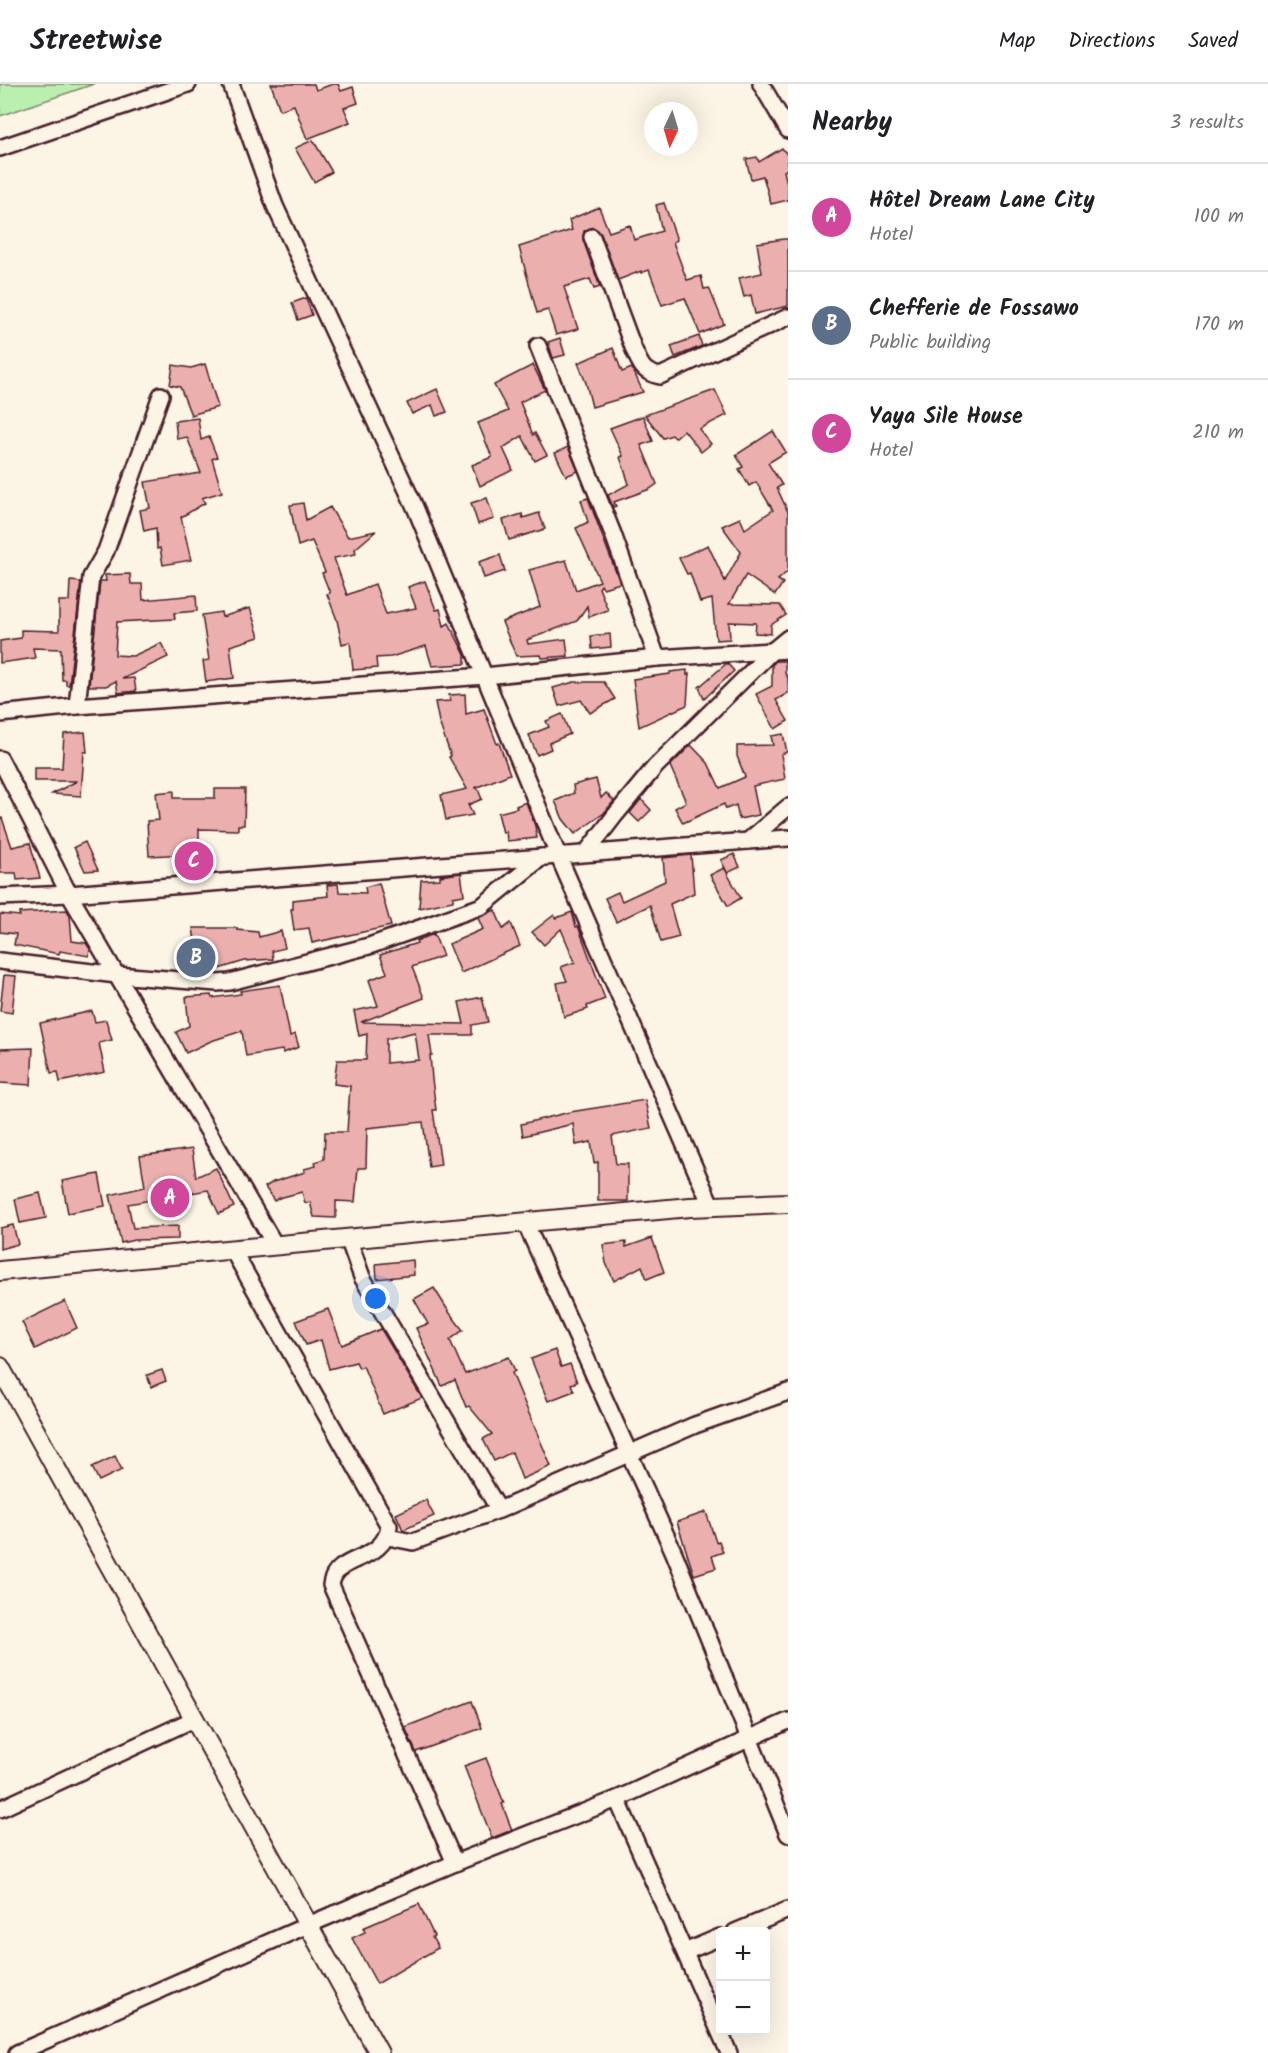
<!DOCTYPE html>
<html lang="en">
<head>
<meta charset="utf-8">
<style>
	body { margin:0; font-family:Kalam,sans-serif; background:#f6f6f6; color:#202124 }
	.controls { position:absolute; right:18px; bottom:18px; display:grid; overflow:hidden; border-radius:6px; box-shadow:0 6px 24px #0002 }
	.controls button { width:54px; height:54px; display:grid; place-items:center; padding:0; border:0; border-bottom:2px solid #e0e0e0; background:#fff; color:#202124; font:30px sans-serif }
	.compass { position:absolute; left:644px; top:18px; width:54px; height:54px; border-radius:50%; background:#fff; box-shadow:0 6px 24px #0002; rotate:184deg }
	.you { position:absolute; left:376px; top:1215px; width:21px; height:21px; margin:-15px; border:4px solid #fff; border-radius:50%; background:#1a73e8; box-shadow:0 0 0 9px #1a73e833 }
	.badge { display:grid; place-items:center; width:39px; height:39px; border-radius:50%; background:#1f6fb2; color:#fff; font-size:20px; font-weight:700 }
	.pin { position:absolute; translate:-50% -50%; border:3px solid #fff; box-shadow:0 2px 6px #0006 }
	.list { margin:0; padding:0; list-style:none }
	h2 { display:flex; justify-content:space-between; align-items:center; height:78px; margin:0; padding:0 24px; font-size:26px }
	h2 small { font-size:20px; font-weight:400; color:#757577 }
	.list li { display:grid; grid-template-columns:39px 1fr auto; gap:18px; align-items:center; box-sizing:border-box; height:108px; padding:0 24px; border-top:2px solid #e0e0e0 }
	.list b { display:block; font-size:22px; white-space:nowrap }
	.list p { margin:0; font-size:20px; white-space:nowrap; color:#757577 }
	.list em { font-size:20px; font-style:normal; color:#757577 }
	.map { position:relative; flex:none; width:788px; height:1969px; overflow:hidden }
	header { display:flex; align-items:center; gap:36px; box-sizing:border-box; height:84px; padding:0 30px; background:#fff; border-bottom:2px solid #e0e0e0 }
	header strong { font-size:28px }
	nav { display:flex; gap:33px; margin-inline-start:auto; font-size:21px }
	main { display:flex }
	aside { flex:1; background:#fff }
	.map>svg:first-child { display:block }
	.green { fill:#baefb0; stroke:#82876e; stroke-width:1.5 }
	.building { fill:#ebafae; stroke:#4a1f2b; stroke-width:1.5; fill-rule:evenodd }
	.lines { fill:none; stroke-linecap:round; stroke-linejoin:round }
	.minor-casing { stroke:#4a1f2b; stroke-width:20 }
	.tertiary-casing { stroke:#4a1f2b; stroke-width:22 }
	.minor { stroke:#fcf5e5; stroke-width:15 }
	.tertiary { stroke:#fcf5e5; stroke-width:18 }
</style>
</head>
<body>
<header>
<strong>Streetwise</strong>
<nav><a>Map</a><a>Directions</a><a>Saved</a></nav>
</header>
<main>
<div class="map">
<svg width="788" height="1969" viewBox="0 0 788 1969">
	<rect width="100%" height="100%" fill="#fcf5e5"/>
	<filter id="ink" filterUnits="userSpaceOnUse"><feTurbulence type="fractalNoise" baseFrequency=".0167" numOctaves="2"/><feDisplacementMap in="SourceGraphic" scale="12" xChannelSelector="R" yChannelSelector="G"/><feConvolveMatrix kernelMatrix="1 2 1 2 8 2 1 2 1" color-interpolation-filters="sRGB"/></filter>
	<g filter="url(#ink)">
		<path class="green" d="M 0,0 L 94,0 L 0,32 Z"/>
		<g class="building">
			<path d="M 271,0 L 314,0 L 316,6 L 333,0 L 338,0 L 341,7 L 353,3 L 358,19 L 344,24 L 350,38 L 307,55 L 294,21 L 280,26 Z"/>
			<path d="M 313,56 L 332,88 L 314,98 L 295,64 Z"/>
			<path d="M 782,64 L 788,72 L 788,85 L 784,87 L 788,104 L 788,116 L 771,120 L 763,92 L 751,95 L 746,75 L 757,73 L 759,78 Z"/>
			<path d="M 664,119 L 677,156 L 673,158 L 685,191 L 687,196 L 701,192 L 704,205 L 709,204 L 724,240 L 700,250 L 685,214 L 662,221 L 649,186 L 641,189 L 641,187 L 618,196 L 601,150 L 593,143 L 584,147 L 583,156 L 600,203 L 594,205 L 590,195 L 564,203 L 578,245 L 556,251 L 548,226 L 537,229 L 519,163 L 572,146 L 569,136 L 599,123 L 609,148 L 630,141 L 634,156 L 662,147 L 656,121 Z"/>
			<path d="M 784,155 L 788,155 L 788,222 L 755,230 L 751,211 L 744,213 L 739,194 L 762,189 L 757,159 Z"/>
			<path d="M 306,214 L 312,231 L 298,236 L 292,219 Z"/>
			<path d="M 699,252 L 702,262 L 675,273 L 671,262 Z"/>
			<path d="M 560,254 L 565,271 L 553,274 L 548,258 Z"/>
			<path d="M 613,264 L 622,288 L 632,284 L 643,308 L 592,323 L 586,299 L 578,279 Z"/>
			<path d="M 205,280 L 218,323 L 191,331 L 180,303 L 170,301 L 173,281 L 191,284 Z"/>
			<path d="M 533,281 L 545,306 L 520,318 L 533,351 L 535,349 L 547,371 L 535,377 L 522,352 L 503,364 L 513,386 L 480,402 L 472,381 L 492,373 L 478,339 L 508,327 L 494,301 Z"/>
			<path d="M 437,305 L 447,328 L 436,332 L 432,321 L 412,330 L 407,319 Z"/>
			<path d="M 715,306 L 727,331 L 699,345 L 711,360 L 701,368 L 684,346 L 675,354 L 672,351 L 663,354 L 645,331 Z"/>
			<path d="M 643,332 L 653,357 L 641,361 L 657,400 L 650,405 L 614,418 L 616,422 L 613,423 L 608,411 L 629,400 L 620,373 L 623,372 L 610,344 Z"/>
			<path d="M 198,334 L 201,356 L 209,353 L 217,373 L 212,375 L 222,408 L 202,414 L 205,419 L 181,433 L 191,476 L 163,481 L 160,464 L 157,465 L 156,444 L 144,447 L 140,426 L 150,424 L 145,398 L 201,389 L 187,353 L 177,355 L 175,337 Z"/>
			<path d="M 773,347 L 786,368 L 768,379 L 782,401 L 777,404 L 788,428 L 788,487 L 778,496 L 783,499 L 775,511 L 746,491 L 729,520 L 780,521 L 786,531 L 771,541 L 771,550 L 755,549 L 756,539 L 729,538 L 730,555 L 716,556 L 712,515 L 700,518 L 690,489 L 687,490 L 679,474 L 708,461 L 725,497 L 741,468 L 722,442 L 740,434 L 745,445 L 773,426 L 756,398 L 749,402 L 739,385 L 743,383 L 736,371 Z"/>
			<path d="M 568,363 L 578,387 L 566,392 L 555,369 Z"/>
			<path d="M 487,414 L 494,435 L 478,440 L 471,419 Z"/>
			<path d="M 588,414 L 620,499 L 603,504 L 601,501 L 599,504 L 608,526 L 589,533 L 587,522 L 577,537 L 527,556 L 528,560 L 566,555 L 568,572 L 542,574 L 541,571 L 516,572 L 502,538 L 540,523 L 529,486 L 566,476 L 576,506 L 600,497 L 576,444 L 588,438 L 581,416 Z"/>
			<path d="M 303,419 L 306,436 L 330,423 L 348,453 L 376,447 L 355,465 L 356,470 L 334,474 L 347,511 L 375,500 L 386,530 L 416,524 L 408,503 L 425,497 L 436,526 L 440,525 L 444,542 L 449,539 L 465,571 L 465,580 L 432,582 L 426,562 L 391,573 L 376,574 L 377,584 L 353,586 L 350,558 L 342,560 L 337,536 L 327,510 L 330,509 L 322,489 L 325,488 L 312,457 L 298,462 L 290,421 Z"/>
			<path d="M 539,429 L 545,445 L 509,456 L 503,436 L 522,430 L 523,434 Z"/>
			<path d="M 500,471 L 505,487 L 484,494 L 479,478 Z"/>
			<path d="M 130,490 L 131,500 L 142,500 L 143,516 L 196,511 L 197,527 L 174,529 L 175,535 L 117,538 L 115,571 L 133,572 L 161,559 L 168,573 L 122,595 L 134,594 L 136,607 L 118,609 L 116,597 L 106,602 L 89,602 L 100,497 L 106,497 L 105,491 Z"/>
			<path d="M 70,497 L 81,498 L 69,601 L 66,601 L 66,596 L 62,596 L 61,565 L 33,564 L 35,574 L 0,579 L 0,557 L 21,554 L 21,546 L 59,547 L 59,517 L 69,517 Z"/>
			<path d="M 250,524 L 259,553 L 230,562 L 234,594 L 206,598 L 203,577 L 209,576 L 202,531 L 221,528 L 222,533 Z"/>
			<path d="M 610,550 L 611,563 L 592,565 L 591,552 Z"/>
			<path d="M 776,577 L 785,577 L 785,589 L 788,594 L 788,609 L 776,616 L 788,637 L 775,645 L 756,610 L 772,602 L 772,581 Z"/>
			<path d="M 727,579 L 734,587 L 704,615 L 699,603 Z"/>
			<path d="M 687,586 L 687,591 L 689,590 L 687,621 L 639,643 L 633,595 L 670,590 L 670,588 Z"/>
			<path d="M 574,598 L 604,598 L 615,615 L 590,629 L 581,616 L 559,622 L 553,604 Z"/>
			<path d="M 465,610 L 466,630 L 484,625 L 497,660 L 499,659 L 510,690 L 475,704 L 477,703 L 482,715 L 468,721 L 473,731 L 446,736 L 441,711 L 467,705 L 449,673 L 451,672 L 439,638 L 435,618 L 450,617 L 449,611 Z"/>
			<path d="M 562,630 L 570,650 L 549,659 L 551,665 L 537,671 L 529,651 L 549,643 L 546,637 Z"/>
			<path d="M 85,648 L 87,668 L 84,668 L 81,712 L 52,710 L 77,697 L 34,697 L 34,684 L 62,684 L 64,650 Z"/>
			<path d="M 783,650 L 787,668 L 781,670 L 785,695 L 753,702 L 759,731 L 739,735 L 736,721 L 726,725 L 724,720 L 683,739 L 675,724 L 686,718 L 670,682 L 691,661 L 708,679 L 720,704 L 745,693 L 737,672 L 737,662 L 773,661 L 771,652 Z"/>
			<path d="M 596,695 L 601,714 L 606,709 L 614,717 L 604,729 L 575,750 L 563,735 L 555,717 L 574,709 L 573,701 Z"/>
			<path d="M 215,705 L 245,705 L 244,741 L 238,741 L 238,746 L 199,745 L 199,761 L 187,761 L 187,770 L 149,772 L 147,737 L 159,736 L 156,709 L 174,707 L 174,714 L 215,714 Z"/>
			<path d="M 641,715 L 651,726 L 639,738 L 630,729 Z"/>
			<path d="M 526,718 L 535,742 L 537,754 L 507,757 L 506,747 L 503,749 L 498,729 L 517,724 L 516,722 Z"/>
			<path d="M 0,734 L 2,734 L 12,763 L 30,759 L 40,794 L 17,796 L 16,789 L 0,789 Z"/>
			<path d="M 85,758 L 98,786 L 85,787 L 74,763 Z"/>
			<path d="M 734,770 L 740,783 L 727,789 L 741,814 L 728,822 L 710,791 L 724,784 L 727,788 L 721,776 Z"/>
			<path d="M 691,771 L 694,809 L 670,820 L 679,853 L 661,858 L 650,821 L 616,838 L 605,814 L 618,808 L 622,817 L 665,797 L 663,774 Z"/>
			<path d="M 461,789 L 464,811 L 453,813 L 453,817 L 419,824 L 421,796 L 440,795 L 440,792 Z"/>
			<path d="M 379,799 L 391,842 L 312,859 L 309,844 L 294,846 L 291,825 L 293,825 L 293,816 L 328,812 L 327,801 L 338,800 L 339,808 L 366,809 L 365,803 Z"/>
			<path d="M 67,826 L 70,831 L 72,857 L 86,859 L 90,865 L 89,872 L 60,867 L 59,870 L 14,861 L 16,850 L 0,848 L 0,830 L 20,832 L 19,829 Z"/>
			<path d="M 495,826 L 503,845 L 511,839 L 520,862 L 461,889 L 449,860 L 483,845 L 478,834 Z"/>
			<path d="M 572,828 L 576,843 L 578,842 L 605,915 L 587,922 L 588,925 L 564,933 L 557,899 L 567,897 L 561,883 L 575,878 L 561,845 L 544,861 L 532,848 L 554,831 L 556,834 Z"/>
			<path d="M 193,844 L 237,844 L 237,846 L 258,848 L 259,853 L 281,847 L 285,864 L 272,867 L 273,875 L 245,877 L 212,887 L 188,886 L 189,863 L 196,863 Z"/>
			<path d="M 434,850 L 443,872 L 412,883 L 424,914 L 361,938 L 464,940 L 459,918 L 482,913 L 488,938 L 472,941 L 472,951 L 429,951 L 432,971 L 430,971 L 432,995 L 436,1026 L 433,1026 L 441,1081 L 429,1083 L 423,1038 L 367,1044 L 366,1084 L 358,1084 L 355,1118 L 336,1117 L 336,1134 L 314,1133 L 310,1118 L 305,1119 L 302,1108 L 279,1114 L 274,1117 L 265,1103 L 273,1098 L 305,1088 L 304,1085 L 316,1082 L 315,1078 L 324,1075 L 325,1048 L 347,1048 L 350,1002 L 334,1000 L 337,976 L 366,976 L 367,950 L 359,952 L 354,927 L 378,922 L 369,896 L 387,889 L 380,871 L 417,859 L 416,857 ZM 415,948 L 419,976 L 386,979 L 386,955 Z"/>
			<path d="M 4,891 L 16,892 L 12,929 L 0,927 Z"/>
			<path d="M 280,901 L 290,952 L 295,950 L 299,963 L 283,969 L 282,966 L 246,972 L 242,947 L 211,957 L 186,969 L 176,948 L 189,942 L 186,913 L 211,911 L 212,914 L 241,910 L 240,907 Z"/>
			<path d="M 92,927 L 95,938 L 106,936 L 112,956 L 99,959 L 105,988 L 60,998 L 58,988 L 51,989 L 40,939 Z"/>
			<path d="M 33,964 L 31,1001 L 0,999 L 0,965 Z"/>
			<path d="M 645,1016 L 651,1044 L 612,1052 L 616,1080 L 628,1080 L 628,1117 L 598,1117 L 598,1078 L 594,1079 L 591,1058 L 576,1061 L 573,1040 L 523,1052 L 521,1040 L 570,1028 Z"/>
			<path d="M 192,1065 L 196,1093 L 216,1084 L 234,1123 L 219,1130 L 208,1106 L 128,1120 L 133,1144 L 178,1142 L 178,1155 L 134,1156 L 121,1159 L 110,1111 L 145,1103 L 140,1072 Z"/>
			<path d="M 99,1090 L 105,1122 L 68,1129 L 62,1097 Z"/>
			<path d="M 40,1109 L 46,1134 L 20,1139 L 15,1115 Z"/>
			<path d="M 13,1141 L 18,1160 L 0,1165 L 0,1144 Z"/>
			<path d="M 652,1154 L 664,1188 L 647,1195 L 642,1182 L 614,1197 L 606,1179 L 603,1161 L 626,1158 L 626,1163 Z"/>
			<path d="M 413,1176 L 414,1191 L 377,1195 L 376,1180 Z"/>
			<path d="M 434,1204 L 449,1228 L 463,1246 L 450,1256 L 465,1290 L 509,1273 L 515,1287 L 512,1289 L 551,1382 L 522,1395 L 512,1368 L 494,1377 L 483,1355 L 492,1350 L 469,1322 L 466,1323 L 455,1296 L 442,1302 L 416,1244 L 428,1240 L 414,1215 Z"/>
			<path d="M 65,1217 L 77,1244 L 35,1265 L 22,1238 Z"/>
			<path d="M 328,1225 L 342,1261 L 381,1245 L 422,1314 L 383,1330 L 363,1282 L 359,1284 L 356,1278 L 329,1285 L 321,1256 L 306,1261 L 296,1237 Z"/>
			<path d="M 555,1266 L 561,1283 L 570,1280 L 577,1298 L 571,1300 L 574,1307 L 548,1317 L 531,1275 Z"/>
			<path d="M 162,1286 L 166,1297 L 151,1303 L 147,1291 Z"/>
			<path d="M 115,1372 L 122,1386 L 99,1397 L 92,1383 Z"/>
			<path d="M 426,1416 L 434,1432 L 403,1446 L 396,1430 Z"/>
			<path d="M 706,1428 L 716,1458 L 719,1457 L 723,1468 L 712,1472 L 716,1484 L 694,1491 L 677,1438 Z"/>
			<path d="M 472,1617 L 482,1644 L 416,1668 L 405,1643 Z"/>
			<path d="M 486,1674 L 504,1719 L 502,1720 L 512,1746 L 492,1754 L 464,1682 Z"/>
			<path d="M 419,1820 L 434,1852 L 432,1853 L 438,1864 L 377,1900 L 352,1854 L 365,1848 L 363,1844 Z"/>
		</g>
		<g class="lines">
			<g class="minor-casing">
				<g id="minor">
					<path d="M 231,0 L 275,122 L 415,423 L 558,771 L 711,1121"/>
					<path d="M 761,0 L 788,46"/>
					<path d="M 0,64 L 188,0"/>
					<path d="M 592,153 L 634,266 C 641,281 642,288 660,292 L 788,233"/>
					<path d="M 538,262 L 613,450 L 657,574"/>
					<path d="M 77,622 L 91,493 L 106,467 L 161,311"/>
					<path d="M 0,630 L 77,622 L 485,592 L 657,574 L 788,566"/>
					<path d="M 0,675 L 69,810 L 275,1161"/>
					<path d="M 748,757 L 788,723"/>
					<path d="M 586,769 L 616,730 L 655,683 L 771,568 L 788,554"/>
					<path d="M 0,813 L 69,810 L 788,754"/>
					<path d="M 0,877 L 117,891 L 217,899 L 230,898 L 369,862 L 471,826 L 482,822 L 542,773"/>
					<path d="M 525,1138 L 674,1469 L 788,1750"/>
					<path d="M 348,1154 L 362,1193 L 499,1426"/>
					<path d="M 232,1165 L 389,1442 C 384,1480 335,1469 331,1501 L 455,1779"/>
					<path d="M 388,1453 L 413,1458 L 499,1426 L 695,1341 L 788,1308"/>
					<path d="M 617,1715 L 788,1637"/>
					<path d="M 0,1725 L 194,1635"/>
					<path d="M 735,1848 L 788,1826"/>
					<path d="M 685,1868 L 720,1853"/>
					<path d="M 17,1969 L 308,1841 L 455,1779 L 617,1715 L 729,1969"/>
				</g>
			</g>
			<g class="tertiary-casing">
				<g id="tertiary">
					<path d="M 0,1187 L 690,1123 L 788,1119"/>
					<path d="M 0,1283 L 379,1969"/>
				</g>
			</g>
			<use href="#minor" class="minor"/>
			<use href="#tertiary" class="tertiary"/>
		</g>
	</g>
</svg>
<div class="controls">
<button>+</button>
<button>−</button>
</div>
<svg class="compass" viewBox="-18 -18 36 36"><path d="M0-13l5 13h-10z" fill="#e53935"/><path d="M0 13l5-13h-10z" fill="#757577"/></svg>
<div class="you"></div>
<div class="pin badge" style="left:170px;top:1114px;background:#d1479c">A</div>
<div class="pin badge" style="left:196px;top:874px;background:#5c6f8a">B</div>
<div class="pin badge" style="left:194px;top:777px;background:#d1479c">C</div>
</div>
<aside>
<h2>Nearby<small>3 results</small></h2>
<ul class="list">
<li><span class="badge" style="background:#d1479c">A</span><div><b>Hôtel Dream Lane City</b><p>Hotel</p></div><em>100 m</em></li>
<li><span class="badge" style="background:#5c6f8a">B</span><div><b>Chefferie de Fossawo</b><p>Public building</p></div><em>170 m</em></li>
<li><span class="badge" style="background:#d1479c">C</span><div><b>Yaya Sile House</b><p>Hotel</p></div><em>210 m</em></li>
</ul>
</aside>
</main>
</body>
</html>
